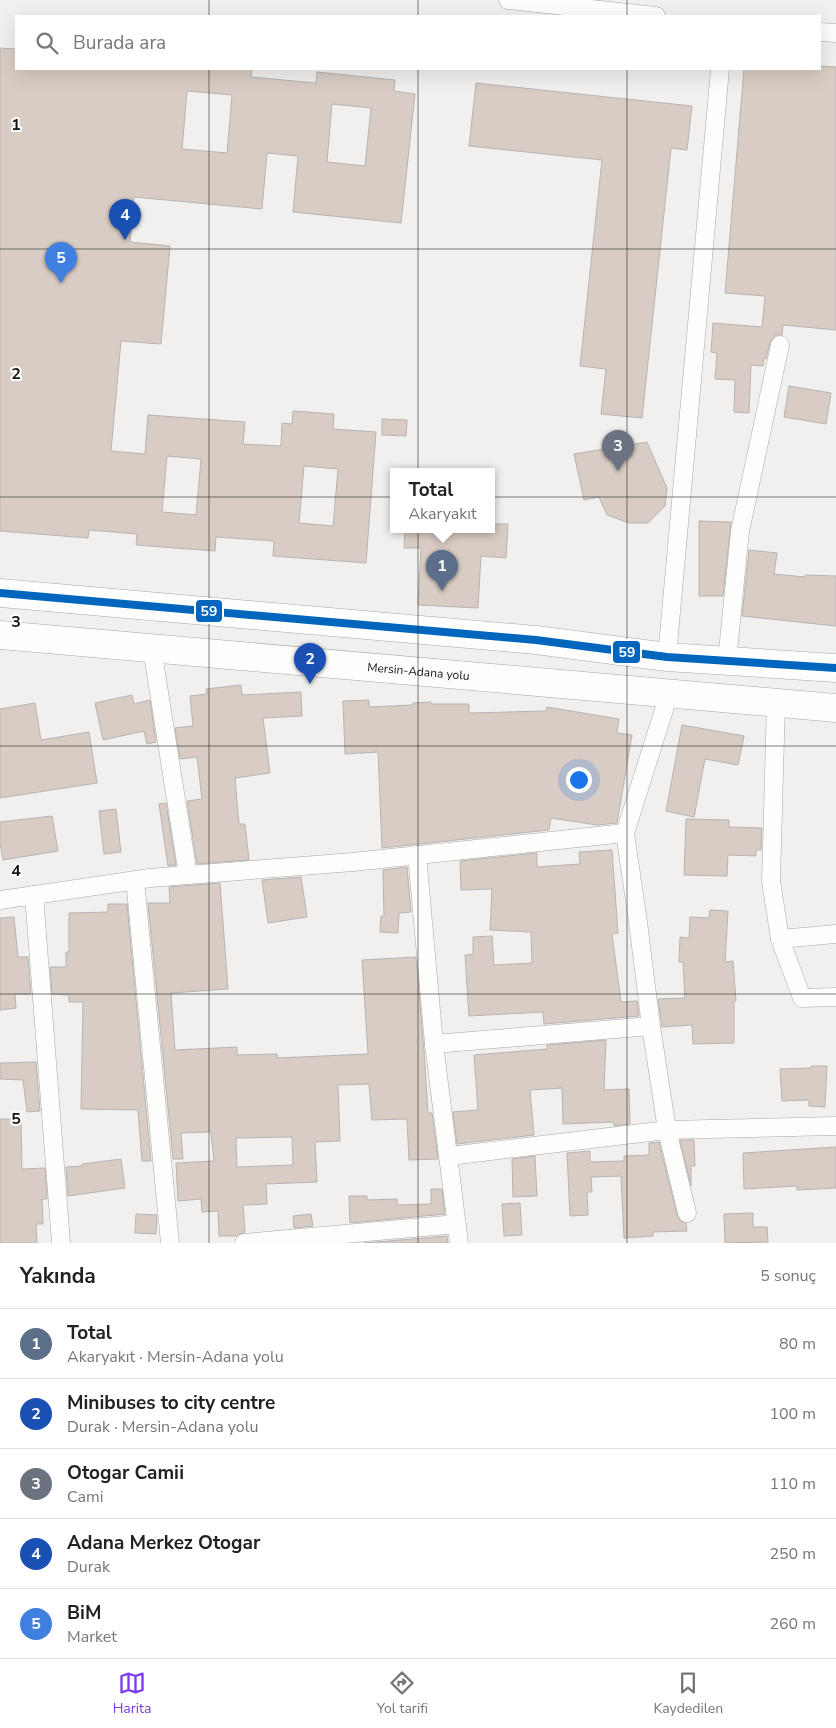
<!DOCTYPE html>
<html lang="tr">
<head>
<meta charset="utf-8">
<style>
	body { margin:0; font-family:"Nunito Sans",sans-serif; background:#f2f2f2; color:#222 }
	.you { position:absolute; left:578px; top:779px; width:18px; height:18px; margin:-12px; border:4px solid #fff; border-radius:50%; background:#1a73e8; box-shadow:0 0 0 8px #1a73e833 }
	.badge { display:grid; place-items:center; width:32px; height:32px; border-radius:50%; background:#7c3aed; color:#fff; font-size:16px; font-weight:700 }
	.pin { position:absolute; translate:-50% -41px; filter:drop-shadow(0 1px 2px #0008) }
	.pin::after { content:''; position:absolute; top:26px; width:18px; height:15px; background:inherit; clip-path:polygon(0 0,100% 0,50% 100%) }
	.popup { position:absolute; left:390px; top:468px; width:105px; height:65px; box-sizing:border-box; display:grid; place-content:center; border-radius:0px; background:#fff; filter:drop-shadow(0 1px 4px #0005); font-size:16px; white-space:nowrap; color:#767676 }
	.popup b { font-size:19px; color:#222 }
	.popup::after { content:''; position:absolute; left:50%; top:100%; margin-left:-10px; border:10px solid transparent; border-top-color:#fff }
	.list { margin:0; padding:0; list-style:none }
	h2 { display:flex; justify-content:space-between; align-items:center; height:65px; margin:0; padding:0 20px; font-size:21px }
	h2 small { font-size:16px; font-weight:400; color:#767676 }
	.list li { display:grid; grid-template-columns:32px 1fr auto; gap:15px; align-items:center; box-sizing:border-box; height:70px; padding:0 20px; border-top:1px solid #e0e0e0 }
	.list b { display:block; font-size:19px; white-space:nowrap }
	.list p { margin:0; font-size:16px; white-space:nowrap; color:#767676 }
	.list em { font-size:16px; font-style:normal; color:#767676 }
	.icon { flex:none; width:28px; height:28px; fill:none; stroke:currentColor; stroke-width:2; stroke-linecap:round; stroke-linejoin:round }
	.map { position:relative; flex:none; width:836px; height:1243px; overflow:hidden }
	.search { position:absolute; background:#fff; box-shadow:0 5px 20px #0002; left:15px; right:15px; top:15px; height:55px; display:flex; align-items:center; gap:12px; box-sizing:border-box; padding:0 18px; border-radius:0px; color:#767676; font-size:19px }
	.sheet { height:415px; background:#fff }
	nav { display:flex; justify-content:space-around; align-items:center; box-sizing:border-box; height:70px; border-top:1px solid #e0e0e0; background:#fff; font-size:14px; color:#767676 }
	nav a { display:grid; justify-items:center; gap:2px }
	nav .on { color:#7c3aed }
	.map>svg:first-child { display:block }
	.building { fill:#d8ccc4; stroke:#b6b4b3; fill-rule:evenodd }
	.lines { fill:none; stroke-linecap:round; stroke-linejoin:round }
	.minor-casing { stroke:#a9a7a6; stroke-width:19 }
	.trunk-casing { stroke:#a9a7a6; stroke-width:29 }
	.minor { stroke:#fdfdfc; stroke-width:18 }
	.trunk { stroke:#fdfdfc; stroke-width:28 }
	.bus-1-casing { stroke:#fff; stroke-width:11 }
	.bus-1 { stroke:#0065bd; stroke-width:8 }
	.grid { fill:none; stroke:#171514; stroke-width:1; stroke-opacity:0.55 }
	.labels { text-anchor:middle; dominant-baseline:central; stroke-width:4; stroke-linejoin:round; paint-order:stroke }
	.street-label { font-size:12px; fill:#171514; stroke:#fff }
	.grid-label { font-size:16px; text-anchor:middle; font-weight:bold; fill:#171514; stroke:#fff; stroke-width:4; stroke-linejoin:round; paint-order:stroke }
	.line-badge { stroke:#fff; stroke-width:2 }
	.badge-label { font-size:14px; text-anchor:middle; font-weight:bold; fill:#fff }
</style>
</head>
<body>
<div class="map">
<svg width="836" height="1243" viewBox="0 0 836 1243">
	<rect width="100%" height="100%" fill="#f2f0ee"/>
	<g class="building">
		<path d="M 0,48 L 16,49 L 16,69 L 252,69 L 251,77 L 316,83 L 317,72 L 395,80 L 394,91 L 415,94 L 401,223 L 293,212 L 298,156 L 267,153 L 262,209 L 134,197 L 130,242 L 170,246 L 161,344 L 121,341 L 111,451 L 145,454 L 148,415 L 245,422 L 243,444 L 281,446 L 282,423 L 292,424 L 293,411 L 334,414 L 333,429 L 376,432 L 366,563 L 273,556 L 274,541 L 216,537 L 215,551 L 136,545 L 137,534 L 89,530 L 88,538 L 0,531 ZM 187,91 L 232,95 L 227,153 L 182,149 ZM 332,104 L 371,108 L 365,166 L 327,162 ZM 167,456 L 201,459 L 196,515 L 162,512 ZM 304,466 L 338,469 L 333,526 L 299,523 Z"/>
		<path d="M 820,66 L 836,67 L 836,330 L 783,325 L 782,335 L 776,335 L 770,342 L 766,359 L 764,358 L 763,366 L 751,365 L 749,413 L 734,412 L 735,380 L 715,379 L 717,353 L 711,352 L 713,323 L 762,327 L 765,296 L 725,293 L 744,69 L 820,69 Z"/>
		<path d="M 476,83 L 692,106 L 687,150 L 671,148 L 642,418 L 601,414 L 606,369 L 580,366 L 602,160 L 469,146 Z"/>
		<path d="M 789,386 L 831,393 L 826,424 L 784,417 Z"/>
		<path d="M 382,419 L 407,420 L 406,436 L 382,435 Z"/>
		<path d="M 647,442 L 667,488 L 665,506 L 648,523 L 629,523 L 607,515 L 599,497 L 584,500 L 574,454 Z"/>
		<path d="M 699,521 L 731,522 L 723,596 L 699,596 Z"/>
		<path d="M 491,524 L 508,524 L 506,558 L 481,556 L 478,608 L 418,605 L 421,548 L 404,548 L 405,530 L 491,530 Z"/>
		<path d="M 749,550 L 777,553 L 774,574 L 805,577 L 805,575 L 836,576 L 836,626 L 742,616 Z"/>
		<path d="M 241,685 L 242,695 L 301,692 L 302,716 L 263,718 L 270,773 L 235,778 L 239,824 L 245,824 L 249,860 L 197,864 L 187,801 L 202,799 L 197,757 L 180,759 L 175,728 L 193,726 L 190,696 L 207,694 L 206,689 Z"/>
		<path d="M 132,695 L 134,704 L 150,700 L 156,742 L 147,744 L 144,731 L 103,740 L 95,703 Z"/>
		<path d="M 369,700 L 369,707 L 413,705 L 413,703 L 431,702 L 431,704 L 469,704 L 469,713 L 546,711 L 547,707 L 619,719 L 617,733 L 632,735 L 617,823 L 597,825 L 551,818 L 549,830 L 382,848 L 378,752 L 345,754 L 343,701 Z"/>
		<path d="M 35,703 L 41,740 L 89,732 L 97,783 L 0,798 L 0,709 Z"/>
		<path d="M 682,725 L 744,736 L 738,765 L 705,759 L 694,817 L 666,811 Z"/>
		<path d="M 166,803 L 176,865 L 168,866 L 159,804 Z"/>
		<path d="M 116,809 L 121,852 L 104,854 L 99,811 Z"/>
		<path d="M 52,816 L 58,851 L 3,860 L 0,843 L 0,822 Z"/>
		<path d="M 686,819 L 729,820 L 729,827 L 762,828 L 761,850 L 756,850 L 756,856 L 728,855 L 727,876 L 684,875 Z"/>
		<path d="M 612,850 L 618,933 L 612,934 L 621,1002 L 637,1001 L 639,1016 L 544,1024 L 543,1012 L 469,1016 L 465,955 L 473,954 L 473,937 L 492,936 L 494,965 L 532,963 L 531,932 L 490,930 L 492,889 L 461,890 L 460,861 L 537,853 L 537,867 L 580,864 L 579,852 Z"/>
		<path d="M 407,867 L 411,912 L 399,913 L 398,933 L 380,932 L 381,916 L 384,916 L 383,870 Z"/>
		<path d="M 301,877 L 307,917 L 268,923 L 262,880 Z"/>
		<path d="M 220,883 L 228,989 L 171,993 L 175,1050 L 237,1047 L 237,1055 L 277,1054 L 277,1058 L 368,1054 L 362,960 L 416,957 L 424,1051 L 428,1113 L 432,1113 L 438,1159 L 409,1160 L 407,1119 L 372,1120 L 369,1084 L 338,1085 L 340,1141 L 315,1142 L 317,1182 L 266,1184 L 267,1204 L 243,1205 L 245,1232 L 237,1236 L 219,1236 L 218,1211 L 202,1212 L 201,1199 L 178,1201 L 176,1163 L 214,1161 L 211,1132 L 181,1133 L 183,1159 L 173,1159 L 148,903 L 170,903 L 169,887 ZM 292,1137 L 293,1165 L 237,1167 L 236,1138 Z"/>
		<path d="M 108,904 L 127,904 L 151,1161 L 142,1161 L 138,1110 L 81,1109 L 83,1002 L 69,1002 L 69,995 L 52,994 L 50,967 L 66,967 L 66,952 L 69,952 L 69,913 L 108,912 Z"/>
		<path d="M 710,910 L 728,911 L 725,962 L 733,961 L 736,1001 L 734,1001 L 734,1043 L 693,1044 L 692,1025 L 662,1027 L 658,999 L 685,998 L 683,962 L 679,962 L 680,937 L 689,938 L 690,917 L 709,918 Z"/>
		<path d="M 14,917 L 18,957 L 28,957 L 31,994 L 15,994 L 16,1008 L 0,1010 L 0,918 Z"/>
		<path d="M 606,1040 L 604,1090 L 629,1089 L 630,1124 L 614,1126 L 614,1122 L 563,1124 L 562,1088 L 530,1090 L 534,1135 L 457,1144 L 453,1112 L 478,1110 L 474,1055 L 547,1049 L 547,1045 Z"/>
		<path d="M 36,1062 L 40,1111 L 27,1112 L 23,1080 L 0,1079 L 0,1063 Z"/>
		<path d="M 811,1066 L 827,1066 L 825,1107 L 809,1106 L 809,1100 L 782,1101 L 780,1069 L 811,1068 Z"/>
		<path d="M 0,1119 L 21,1119 L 22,1169 L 45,1168 L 47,1199 L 42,1199 L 43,1224 L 36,1224 L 37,1243 L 0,1243 Z"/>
		<path d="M 680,1140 L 694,1140 L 695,1166 L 691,1166 L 691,1186 Z"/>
		<path d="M 659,1142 L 677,1215 L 680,1221 L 686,1223 L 687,1231 L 653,1232 L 653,1236 L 624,1238 L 621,1176 L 591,1177 L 592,1192 L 587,1192 L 588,1215 L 570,1216 L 567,1153 L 590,1151 L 590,1162 L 624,1161 L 624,1156 L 649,1155 L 649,1143 Z"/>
		<path d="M 836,1147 L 836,1188 L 797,1190 L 797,1186 L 744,1189 L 743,1153 Z"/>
		<path d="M 535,1156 L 537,1196 L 513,1197 L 512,1159 Z"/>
		<path d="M 121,1159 L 125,1188 L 68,1196 L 66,1167 L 82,1166 L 82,1164 Z"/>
		<path d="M 431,1189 L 442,1189 L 445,1214 L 350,1223 L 349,1196 L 367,1196 L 367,1200 L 397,1199 L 397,1205 L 431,1204 Z"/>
		<path d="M 520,1203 L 522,1235 L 504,1236 L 502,1204 Z"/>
		<path d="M 753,1213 L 753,1227 L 767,1227 L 768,1242 L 725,1243 L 724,1214 Z"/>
		<path d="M 136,1214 L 157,1215 L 156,1234 L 135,1233 Z"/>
		<path d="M 311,1214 L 313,1226 L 294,1228 L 293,1216 Z"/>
		<path d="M 447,1236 L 448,1243 L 364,1243 Z"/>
	</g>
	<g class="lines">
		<g class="minor-casing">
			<g id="minor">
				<path d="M 508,0 L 656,16"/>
				<path d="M 820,32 L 836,33"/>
				<path d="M 152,648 L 188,875"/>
				<path d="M 667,657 L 720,69"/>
				<path d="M 727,661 L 740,531 L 780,345"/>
				<path d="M 776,703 L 771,881 L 780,939 L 802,998 L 836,997"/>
				<path d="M 625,833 L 638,922 L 651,1026 L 667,1130 L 687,1213"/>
				<path d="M 417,855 L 434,1044 L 459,1243"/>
				<path d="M 135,880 L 170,1243"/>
				<path d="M 34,895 L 61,1243"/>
				<path d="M 0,900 L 150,878 L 353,862 L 625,833 L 669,694"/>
				<path d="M 780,939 L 836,934"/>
				<path d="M 434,1044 L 651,1026"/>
				<path d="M 449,1156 L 667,1130 L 836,1126"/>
				<path d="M 244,1243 L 457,1224"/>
			</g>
		</g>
		<g class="trunk-casing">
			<g id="trunk">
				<path d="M 0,593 L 536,640 L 667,657 L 836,668"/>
				<path id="s1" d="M 0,635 L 836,708"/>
			</g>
		</g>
		<use href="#minor" class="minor"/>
		<use href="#trunk" class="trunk"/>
		<g class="bus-1-casing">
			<path id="bus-1" d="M 0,593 L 536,640 L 667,657 L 836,668"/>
		</g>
		<use href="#bus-1" class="bus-1"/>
	</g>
	<path class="grid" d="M 209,0 L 209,16M 418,0 L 418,16M 627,0 L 627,16M 209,69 L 209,1243M 418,69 L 418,1243M 627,69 L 627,1243M 0,249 L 836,249M 0,497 L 836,497M 0,746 L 836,746M 0,994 L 836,994"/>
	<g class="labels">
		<g class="street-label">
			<text stroke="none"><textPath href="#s1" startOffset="420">Mersin-Adana yolu</textPath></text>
		</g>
	</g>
	<g class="grid-label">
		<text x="16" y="130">1</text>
		<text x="16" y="379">2</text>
		<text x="16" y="627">3</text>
		<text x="16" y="876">4</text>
		<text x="16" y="1124">5</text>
	</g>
	<g class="line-badge">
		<rect x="195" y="599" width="28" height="24" rx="5" fill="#0065bd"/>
		<rect x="612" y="640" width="29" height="24" rx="5" fill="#0065bd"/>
	</g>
	<g class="badge-label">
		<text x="209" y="616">59</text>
		<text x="627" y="657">59</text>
	</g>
</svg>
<div class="you"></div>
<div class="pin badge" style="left:442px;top:591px;background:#5c6f8a">1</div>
<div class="popup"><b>Total</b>Akaryakıt</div>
<div class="pin badge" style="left:310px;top:684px;background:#1a4fb4">2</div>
<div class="pin badge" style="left:618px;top:471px;background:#6b7280">3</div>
<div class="pin badge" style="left:125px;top:240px;background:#1a4fb4">4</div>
<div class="pin badge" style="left:61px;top:283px;background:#3f7fe0">5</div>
<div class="search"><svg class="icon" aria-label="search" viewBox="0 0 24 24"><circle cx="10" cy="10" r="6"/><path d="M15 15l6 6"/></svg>Burada ara</div>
</div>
<section class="sheet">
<h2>Yakında<small>5 sonuç</small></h2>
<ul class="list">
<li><span class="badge" style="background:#5c6f8a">1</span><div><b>Total</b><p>Akaryakıt · Mersin-Adana yolu</p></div><em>80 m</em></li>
<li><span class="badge" style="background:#1a4fb4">2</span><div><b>Minibuses to city centre</b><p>Durak · Mersin-Adana yolu</p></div><em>100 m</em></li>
<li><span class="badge" style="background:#6b7280">3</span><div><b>Otogar Camii</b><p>Cami</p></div><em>110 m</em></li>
<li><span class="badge" style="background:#1a4fb4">4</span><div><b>Adana Merkez Otogar</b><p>Durak</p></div><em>250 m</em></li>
<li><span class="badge" style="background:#3f7fe0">5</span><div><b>BiM</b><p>Market</p></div><em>260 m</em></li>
</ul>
</section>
<nav>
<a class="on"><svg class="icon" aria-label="map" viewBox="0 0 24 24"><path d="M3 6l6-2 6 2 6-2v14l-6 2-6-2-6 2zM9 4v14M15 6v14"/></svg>Harita</a>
<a><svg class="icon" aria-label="directions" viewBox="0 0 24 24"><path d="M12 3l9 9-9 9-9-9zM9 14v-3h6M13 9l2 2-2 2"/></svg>Yol tarifi</a>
<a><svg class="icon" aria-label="saved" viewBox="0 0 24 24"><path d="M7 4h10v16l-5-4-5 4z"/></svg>Kaydedilen</a>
</nav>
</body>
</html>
